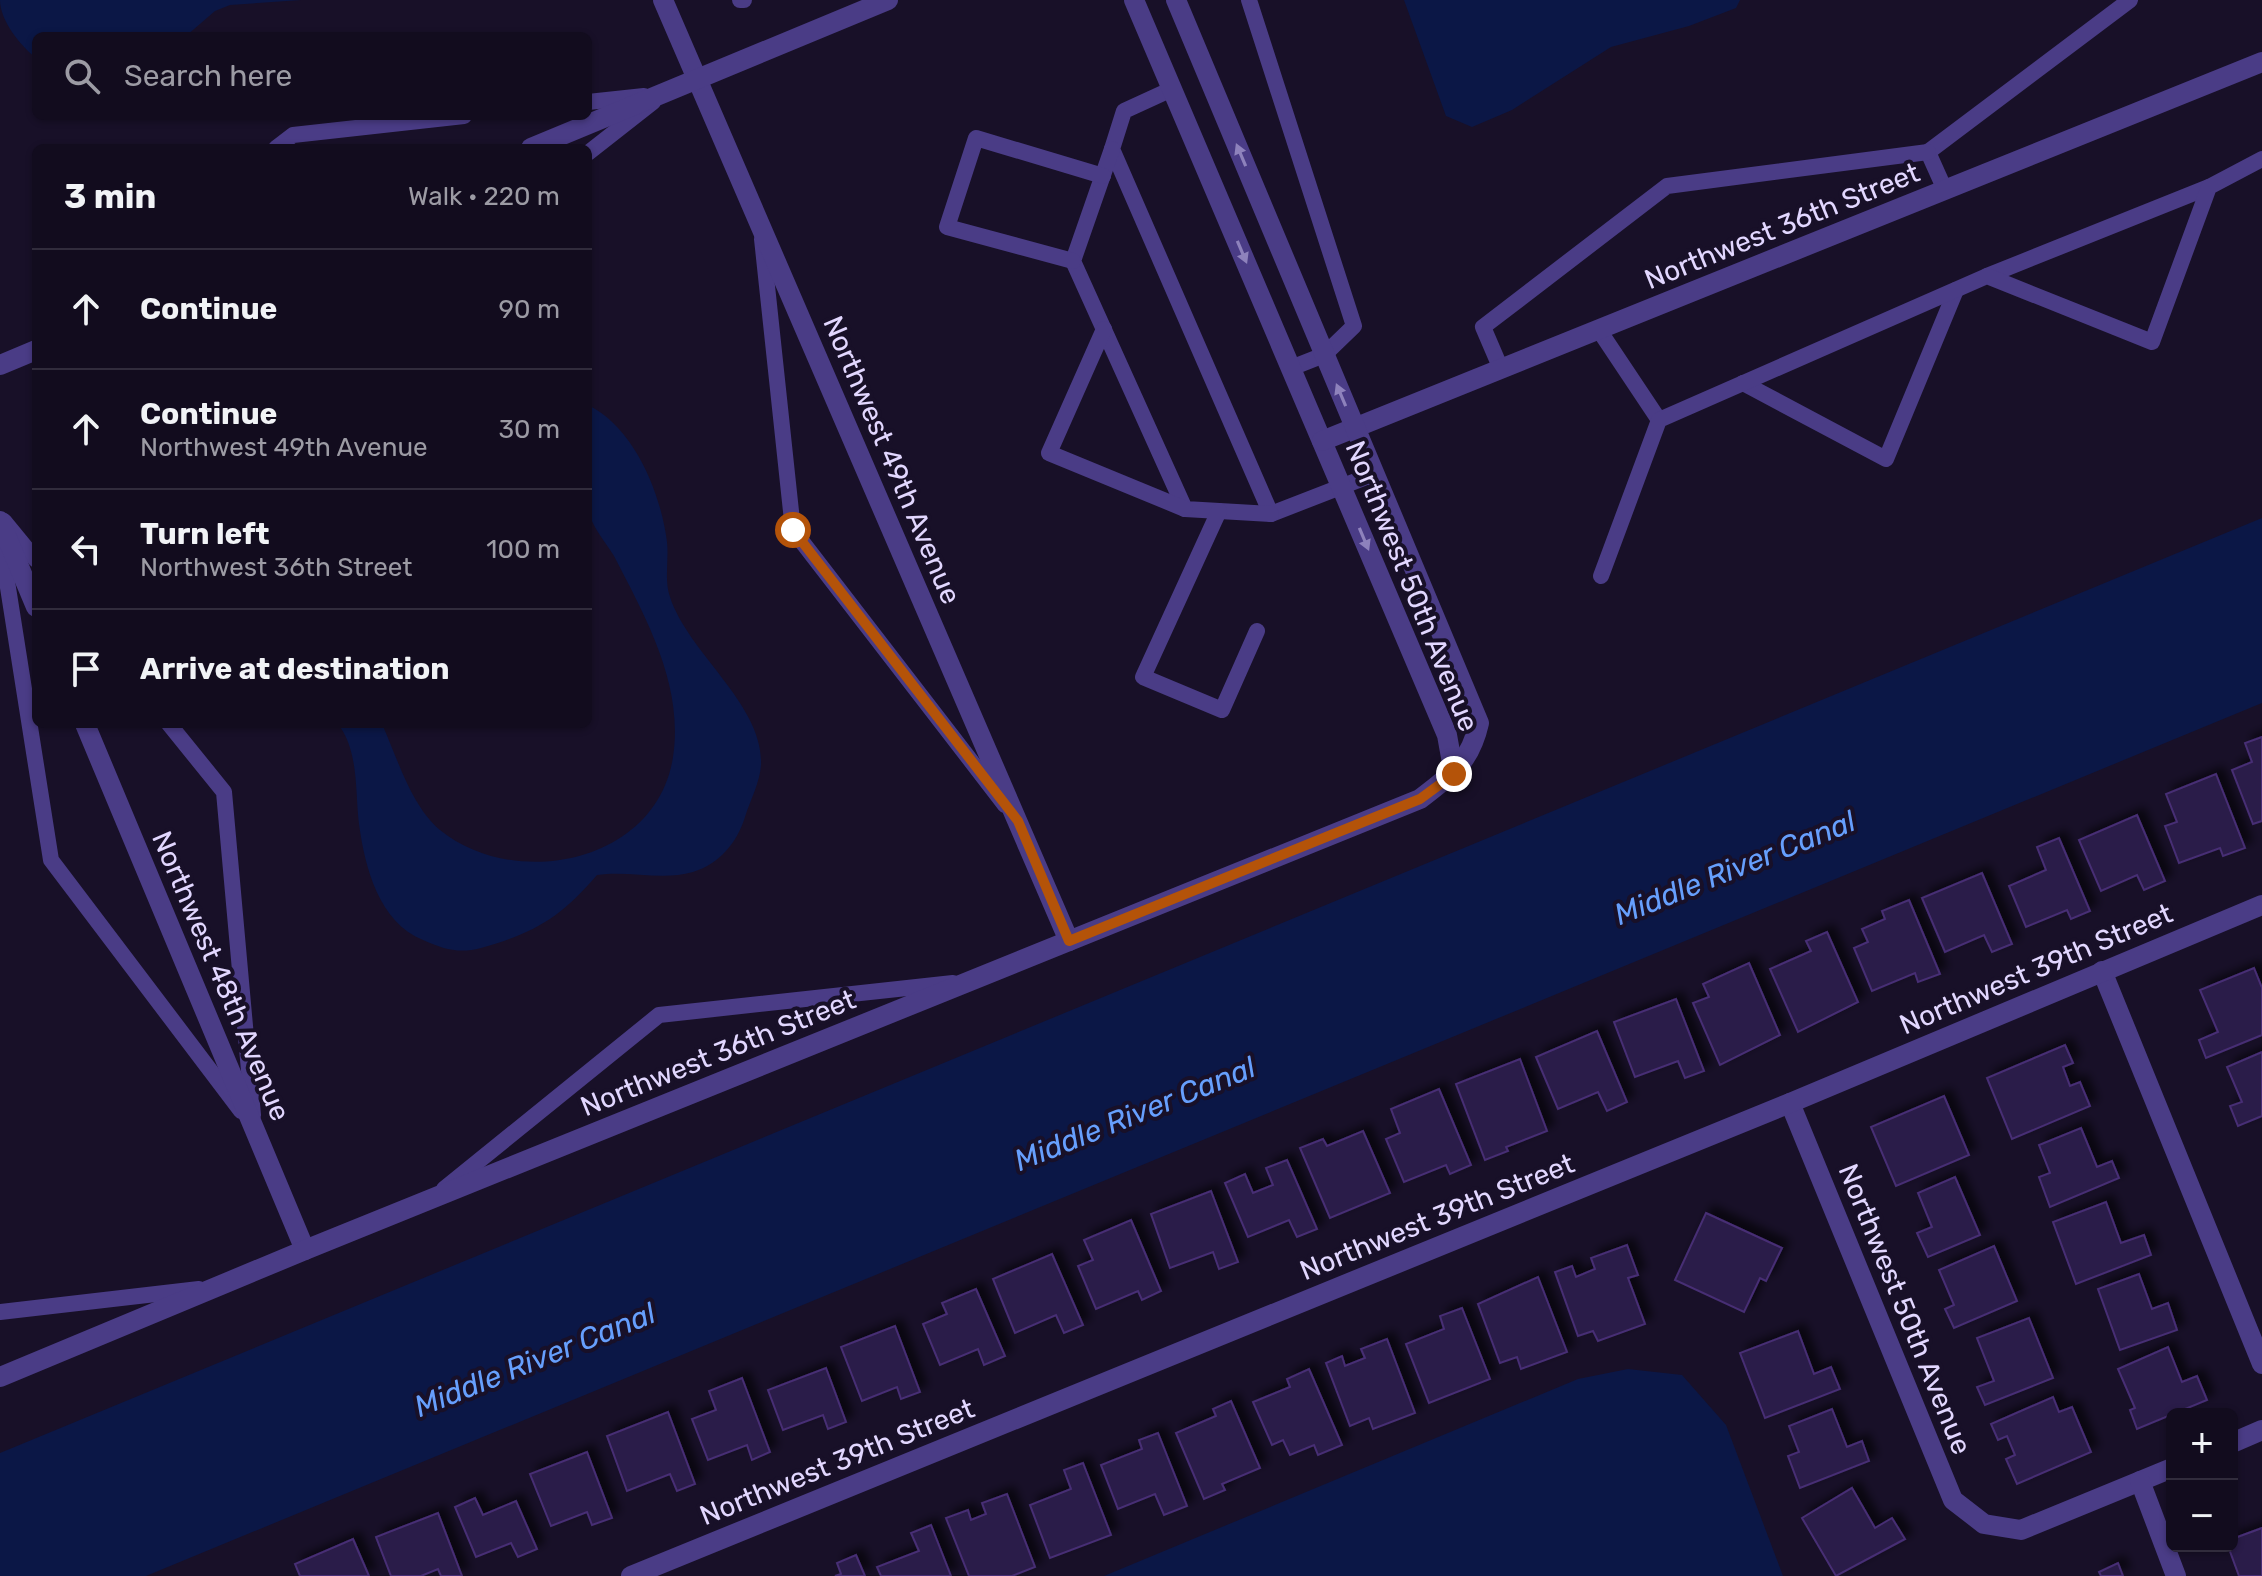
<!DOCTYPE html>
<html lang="en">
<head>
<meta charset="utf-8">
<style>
	body { margin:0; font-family:Rubik,sans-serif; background:#1f1a2b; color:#f1f3f6 }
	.controls { position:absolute; right:24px; bottom:24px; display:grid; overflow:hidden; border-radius:12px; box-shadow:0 2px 6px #0004 }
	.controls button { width:72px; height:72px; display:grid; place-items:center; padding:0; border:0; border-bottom:2px solid #312c3c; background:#120c1e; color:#f1f3f6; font:40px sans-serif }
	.stop { position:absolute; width:24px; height:24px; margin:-18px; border:6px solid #b45309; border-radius:50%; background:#fff }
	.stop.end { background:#b45309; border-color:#fff; box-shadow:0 2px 8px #0008 }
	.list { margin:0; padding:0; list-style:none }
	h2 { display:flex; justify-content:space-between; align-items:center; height:104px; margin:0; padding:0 32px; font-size:34px }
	h2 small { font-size:26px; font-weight:400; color:#9c9ba4 }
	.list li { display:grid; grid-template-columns:52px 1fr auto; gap:24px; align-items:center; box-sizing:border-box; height:120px; padding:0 32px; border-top:2px solid #312c3c }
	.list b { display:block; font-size:30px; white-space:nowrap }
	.list p { margin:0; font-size:26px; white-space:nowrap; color:#9c9ba4 }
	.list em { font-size:26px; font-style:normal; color:#9c9ba4 }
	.icon { flex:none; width:44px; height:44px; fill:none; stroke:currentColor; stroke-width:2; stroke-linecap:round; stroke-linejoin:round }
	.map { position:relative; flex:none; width:2262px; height:1576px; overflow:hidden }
	.search { position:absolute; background:#120c1e; box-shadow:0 2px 6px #0004; left:32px; top:32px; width:560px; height:88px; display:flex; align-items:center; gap:20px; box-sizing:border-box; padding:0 28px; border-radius:12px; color:#9c9ba4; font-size:30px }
	.panel { position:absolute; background:#120c1e; box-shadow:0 2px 6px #0004; left:32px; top:144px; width:560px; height:584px; border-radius:12px }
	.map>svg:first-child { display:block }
	.water { fill:#0b1746 }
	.building { fill:#2c1c48; stroke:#472f74; stroke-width:2; filter:url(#shadow) }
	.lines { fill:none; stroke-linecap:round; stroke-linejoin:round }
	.service { stroke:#4a3c86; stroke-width:16 }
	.minor { stroke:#4a3c86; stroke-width:20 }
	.oneway { fill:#8e82bc }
	.route { stroke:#b45309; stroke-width:10 }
	.labels { text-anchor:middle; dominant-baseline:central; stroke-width:8; stroke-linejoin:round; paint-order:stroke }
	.street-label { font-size:28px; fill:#e2d7ff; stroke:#181028 }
	.water-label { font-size:30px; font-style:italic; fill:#669ffd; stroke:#181028 }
</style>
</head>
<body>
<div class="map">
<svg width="2262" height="1576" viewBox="0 0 2262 1576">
	<defs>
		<filter id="shadow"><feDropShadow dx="7" dy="-7" stdDeviation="4" flood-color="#0009"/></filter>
	</defs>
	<rect width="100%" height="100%" fill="#181028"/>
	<g class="water">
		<path d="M 0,0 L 301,0 L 230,5 L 215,11 L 186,36 L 36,36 L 36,58 C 21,46 0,21 0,0 Z"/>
		<path d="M 1404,0 L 1740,0 L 1736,8 L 1689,26 L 1611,47 L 1512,110 L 1472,127 L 1446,116 Z"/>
		<path d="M 588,405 C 635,428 661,494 667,542 C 669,560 664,580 670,597 C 688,653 764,705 761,765 C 760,782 750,801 745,817 C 737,843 719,864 693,872 C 661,881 629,870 597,875 C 561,917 535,933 481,948 C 459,954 443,949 423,940 C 379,922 365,868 359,824 C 355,791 359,751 338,724 L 382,724 C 397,757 411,806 440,830 C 515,891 657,863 673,757 C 684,685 646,618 614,556 C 606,543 594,529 589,514 C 582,496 588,429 588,405 Z"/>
		<path d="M 2262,518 L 2262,703 L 146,1576 L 0,1576 L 0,1453 Z"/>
		<path d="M 1628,1369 L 1682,1375 L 1726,1425 L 1783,1576 L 1104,1576 L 1578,1379 Z"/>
	</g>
	<g class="building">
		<path d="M 2262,737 L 2262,821 L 2253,824 L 2232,770 L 2252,762 L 2245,743 Z"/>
		<path d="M 2216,774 L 2245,848 L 2223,856 L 2220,848 L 2179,863 L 2165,826 L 2177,822 L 2166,794 Z"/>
		<path d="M 2137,815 L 2165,881 L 2144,890 L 2137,875 L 2101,891 L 2079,840 Z"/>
		<path d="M 2059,838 L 2090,911 L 2071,919 L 2067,910 L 2026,927 L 2009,886 L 2046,870 L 2037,847 Z"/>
		<path d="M 1982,873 L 2012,944 L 1992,952 L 1984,935 L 1945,952 L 1922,898 Z"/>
		<path d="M 1909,900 L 1940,974 L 1918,982 L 1915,973 L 1872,991 L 1854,948 L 1868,942 L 1862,929 L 1885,919 L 1882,911 Z"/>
		<path d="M 1827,932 L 1858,1002 L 1798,1032 L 1770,969 L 1811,951 L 1806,941 Z"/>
		<path d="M 1749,963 L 1780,1035 L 1720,1065 L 1693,1003 L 1709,997 L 1703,984 Z"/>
		<path d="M 2254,968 L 2262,988 L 2262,1035 L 2206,1058 L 2199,1040 L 2218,1032 L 2200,990 Z"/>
		<path d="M 1676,999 L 1704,1071 L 1685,1078 L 1678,1061 L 1635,1077 L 1614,1022 Z"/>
		<path d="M 1597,1031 L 1627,1102 L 1607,1111 L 1598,1092 L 1558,1109 L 1536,1057 Z"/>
		<path d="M 2065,1045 L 2073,1063 L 2063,1067 L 2070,1086 L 2080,1082 L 2090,1106 L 2012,1139 L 1987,1078 Z"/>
		<path d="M 2262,1052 L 2262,1116 L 2238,1126 L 2230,1106 L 2242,1102 L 2227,1067 Z"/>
		<path d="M 1520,1059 L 1547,1131 L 1506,1147 L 1508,1151 L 1485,1160 L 1456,1084 Z"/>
		<path d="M 1439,1089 L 1471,1165 L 1450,1174 L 1446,1165 L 1404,1182 L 1386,1139 L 1400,1133 L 1391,1109 Z"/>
		<path d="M 1944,1096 L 1969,1155 L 1896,1186 L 1871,1127 Z"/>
		<path d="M 2081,1128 L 2097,1167 L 2112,1161 L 2119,1178 L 2050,1207 L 2039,1177 L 2050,1173 L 2039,1145 Z"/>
		<path d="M 1363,1131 L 1390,1193 L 1330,1218 L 1300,1148 L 1323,1139 L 1327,1146 Z"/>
		<path d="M 1287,1160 L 1317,1229 L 1297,1237 L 1289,1220 L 1248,1237 L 1225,1183 L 1245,1174 L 1253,1193 L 1273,1185 L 1266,1168 Z"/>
		<path d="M 1955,1177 L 1980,1235 L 1928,1257 L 1917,1233 L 1932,1227 L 1918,1193 Z"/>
		<path d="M 1211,1191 L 1238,1262 L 1219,1269 L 1213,1252 L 1170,1268 L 1151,1214 Z"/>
		<path d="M 2106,1202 L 2121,1243 L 2144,1235 L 2151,1255 L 2076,1284 L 2053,1222 Z"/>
		<path d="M 1706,1213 L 1782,1248 L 1766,1281 L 1760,1278 L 1744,1312 L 1675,1280 Z"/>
		<path d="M 1131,1220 L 1161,1291 L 1142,1300 L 1138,1291 L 1096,1309 L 1078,1266 L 1093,1260 L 1084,1240 Z"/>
		<path d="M 1627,1245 L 1638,1275 L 1628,1278 L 1645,1324 L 1598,1341 L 1593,1331 L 1578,1336 L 1555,1272 L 1572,1266 L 1576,1277 L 1595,1269 L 1591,1258 Z"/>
		<path d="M 1994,1246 L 2017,1301 L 1954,1328 L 1945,1309 L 1954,1305 L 1939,1270 Z"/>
		<path d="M 1052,1254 L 1083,1325 L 1064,1333 L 1056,1315 L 1015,1333 L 993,1279 Z"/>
		<path d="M 2139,1274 L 2152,1309 L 2168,1303 L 2177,1330 L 2120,1350 L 2098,1289 Z"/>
		<path d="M 1538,1277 L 1567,1352 L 1521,1369 L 1517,1357 L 1500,1363 L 1478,1304 Z"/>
		<path d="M 976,1289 L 1005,1356 L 984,1365 L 978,1349 L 940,1365 L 923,1324 L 947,1314 L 942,1303 Z"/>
		<path d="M 1462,1308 L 1490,1379 L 1429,1403 L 1406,1344 L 1444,1329 L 1440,1316 Z"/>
		<path d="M 2029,1318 L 2053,1378 L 1985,1405 L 1977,1387 L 1994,1381 L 1977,1338 Z"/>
		<path d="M 895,1326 L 920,1392 L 901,1399 L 897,1387 L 862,1401 L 841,1347 Z"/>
		<path d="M 1798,1331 L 1814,1374 L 1831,1367 L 1840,1389 L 1765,1418 L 1740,1353 Z"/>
		<path d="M 1387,1339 L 1415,1413 L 1373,1429 L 1369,1418 L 1350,1426 L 1326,1363 L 1342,1356 L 1345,1366 L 1365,1358 L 1361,1349 Z"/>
		<path d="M 2168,1347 L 2182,1382 L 2197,1376 L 2207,1400 L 2137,1429 L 2130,1410 L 2135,1408 L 2118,1369 Z"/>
		<path d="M 826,1368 L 846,1422 L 828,1429 L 823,1415 L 783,1430 L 768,1390 Z"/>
		<path d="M 1309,1369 L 1342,1445 L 1318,1455 L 1314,1445 L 1290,1455 L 1283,1440 L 1272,1445 L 1253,1402 L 1290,1387 L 1287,1379 Z"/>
		<path d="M 742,1378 L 770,1452 L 752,1460 L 747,1445 L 708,1460 L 692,1419 L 716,1410 L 709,1391 Z"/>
		<path d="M 2053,1397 L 2059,1412 L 2072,1407 L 2091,1452 L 2017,1484 L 2006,1459 L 2015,1455 L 2007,1436 L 1998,1440 L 1991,1424 Z"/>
		<path d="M 1231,1401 L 1260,1468 L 1222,1484 L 1225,1490 L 1204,1499 L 1176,1433 L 1216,1416 L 1213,1409 Z"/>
		<path d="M 1832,1409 L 1847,1447 L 1862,1441 L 1869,1461 L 1800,1488 L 1788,1456 L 1799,1452 L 1789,1426 Z"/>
		<path d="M 668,1412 L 695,1484 L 677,1491 L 670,1474 L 627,1491 L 607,1436 Z"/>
		<path d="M 1158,1433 L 1187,1506 L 1164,1515 L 1155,1494 L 1118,1509 L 1101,1465 L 1142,1449 L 1139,1440 Z"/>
		<path d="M 587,1452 L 612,1518 L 592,1525 L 587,1512 L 551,1526 L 530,1474 Z"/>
		<path d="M 1083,1463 L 1111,1535 L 1050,1558 L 1030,1505 L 1071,1489 L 1064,1470 Z"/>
		<path d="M 1852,1488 L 1875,1528 L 1892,1518 L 1905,1539 L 1836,1576 L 1802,1518 Z"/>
		<path d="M 1007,1494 L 1035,1567 L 1012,1576 L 969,1576 L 946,1518 L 968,1510 L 971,1520 L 986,1514 L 982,1503 Z"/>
		<path d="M 475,1498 L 483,1515 L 516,1501 L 537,1549 L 518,1557 L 511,1543 L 476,1557 L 455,1507 Z"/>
		<path d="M 438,1513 L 462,1576 L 441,1576 L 438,1569 L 421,1576 L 391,1576 L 376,1537 Z"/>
		<path d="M 931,1525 L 951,1576 L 881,1576 L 877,1567 L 919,1551 L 911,1533 Z"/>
		<path d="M 2262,1528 L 2262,1576 L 2239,1576 L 2228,1546 L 2232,1546 L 2232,1539 Z"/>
		<path d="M 353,1539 L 369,1576 L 300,1576 L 295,1564 Z"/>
		<path d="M 856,1555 L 865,1576 L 835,1576 L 841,1574 L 837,1563 Z"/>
		<path d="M 2118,1563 L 2123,1576 L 2101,1576 L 2099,1572 Z"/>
	</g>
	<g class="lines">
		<g class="service">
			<path d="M 740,0 L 744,0"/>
			<path d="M 1249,0 L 1354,326 L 1324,355 L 1291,368"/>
			<path d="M 1172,89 L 1124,111 L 1112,149 L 1271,514 L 1374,474"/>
			<path d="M 588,102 L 644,96"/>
			<path d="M 276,148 L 293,135 L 464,116"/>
			<path d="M 1112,149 L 1073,261 L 1185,509 L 1271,514"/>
			<path d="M 588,153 L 653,102"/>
			<path d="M 1945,190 L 1928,152 L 2130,0"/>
			<path d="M 762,239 L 793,530 L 1005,805"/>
			<path d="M 1073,261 L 947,227 L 976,138 L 1103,176"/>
			<path d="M 1987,276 L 2209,187"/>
			<path d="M 1104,329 L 1049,453 L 1185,509"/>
			<path d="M 1599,330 L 1659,420"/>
			<path d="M 1501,369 L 1483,327 L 1667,186 L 1928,152"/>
			<path d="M 1743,383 L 1886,459 L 1956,290"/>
			<path d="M 1219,511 L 1143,677 L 1222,710 L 1257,631"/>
			<path d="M 4,521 L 36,560"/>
			<path d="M 0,537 L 51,860 L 241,1111"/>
			<path d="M 1601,576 L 1659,420 L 1987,276 L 2152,342 L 2209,187 L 2262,159"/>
			<path d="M 169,724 L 224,792 L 253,1115"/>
			<path d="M 444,1189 L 659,1015 L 953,983"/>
			<path d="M 0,1312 L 199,1289"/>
		</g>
		<g class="minor">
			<path d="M 663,0 L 1069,941"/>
			<path d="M 1134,0 L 1447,735 L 1454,774"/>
			<path d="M 531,148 L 888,0"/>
			<path d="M 0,365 L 36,350"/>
			<path d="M 1322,441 L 2262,62"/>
			<path d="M 0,521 L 36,607"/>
			<path d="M 85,724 L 305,1250"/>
			<path d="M 2102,971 L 2262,1364"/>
			<path d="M 1790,1103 L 1953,1500 L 1984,1524 L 2021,1530 L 2172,1468"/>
			<path d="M 0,1377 L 305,1250 L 1420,799 C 1451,775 1470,763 1479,723 L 1176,0"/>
			<path d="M 2232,1443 L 2262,1430"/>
			<path d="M 2140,1481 L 2176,1576"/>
			<path d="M 631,1576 L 1790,1103 L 2262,905"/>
		</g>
	</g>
	<defs><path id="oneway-solid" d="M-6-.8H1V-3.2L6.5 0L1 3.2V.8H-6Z" transform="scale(2)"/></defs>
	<g class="oneway">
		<use href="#oneway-solid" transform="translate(1241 155) rotate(-113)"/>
		<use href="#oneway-solid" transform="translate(1242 252) rotate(67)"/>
		<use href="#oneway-solid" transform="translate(1341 395) rotate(-113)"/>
		<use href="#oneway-solid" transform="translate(1364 539) rotate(67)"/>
	</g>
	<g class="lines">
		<path class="route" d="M 793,530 L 1018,821 L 1069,941 L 1420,799 L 1454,774"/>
	</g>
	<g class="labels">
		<g class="street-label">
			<text transform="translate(1782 226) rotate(-22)">Northwest 36th Street</text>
			<text transform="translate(892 460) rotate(67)">Northwest 49th Avenue</text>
			<text transform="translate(1412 586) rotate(68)">Northwest 50th Avenue</text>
			<text transform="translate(2036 969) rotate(-23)">Northwest 39th Street</text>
			<text transform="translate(221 976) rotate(67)">Northwest 48th Avenue</text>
			<text transform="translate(718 1053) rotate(-22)">Northwest 36th Street</text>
			<text transform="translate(1437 1217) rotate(-22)">Northwest 39th Street</text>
			<text transform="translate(1905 1309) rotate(68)">Northwest 50th Avenue</text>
			<text transform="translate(837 1462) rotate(-22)">Northwest 39th Street</text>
		</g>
		<g class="water-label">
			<text transform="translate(1735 868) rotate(-22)">Middle River Canal</text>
			<text transform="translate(1135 1114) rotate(-22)">Middle River Canal</text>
			<text transform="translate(535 1360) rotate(-22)">Middle River Canal</text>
		</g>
	</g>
</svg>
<div class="controls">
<button>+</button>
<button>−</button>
</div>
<div class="stop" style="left:793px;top:530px"></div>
<div class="stop end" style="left:1454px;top:774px"></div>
<div class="search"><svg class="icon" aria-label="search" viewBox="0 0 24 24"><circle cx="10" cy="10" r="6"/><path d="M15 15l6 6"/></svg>Search here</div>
<section class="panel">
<h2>3 min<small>Walk · 220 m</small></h2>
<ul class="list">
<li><svg class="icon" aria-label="ahead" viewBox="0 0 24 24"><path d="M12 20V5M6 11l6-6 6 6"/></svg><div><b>Continue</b></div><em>90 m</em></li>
<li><svg class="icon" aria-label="ahead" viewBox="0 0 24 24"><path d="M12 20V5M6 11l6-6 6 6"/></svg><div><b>Continue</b><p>Northwest 49th Avenue</p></div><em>30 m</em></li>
<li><svg class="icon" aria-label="left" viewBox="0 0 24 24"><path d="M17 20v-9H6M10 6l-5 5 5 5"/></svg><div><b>Turn left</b><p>Northwest 36th Street</p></div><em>100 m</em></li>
<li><svg class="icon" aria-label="arrive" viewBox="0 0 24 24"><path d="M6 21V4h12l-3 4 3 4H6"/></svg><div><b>Arrive at destination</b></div></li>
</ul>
</section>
</div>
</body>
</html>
